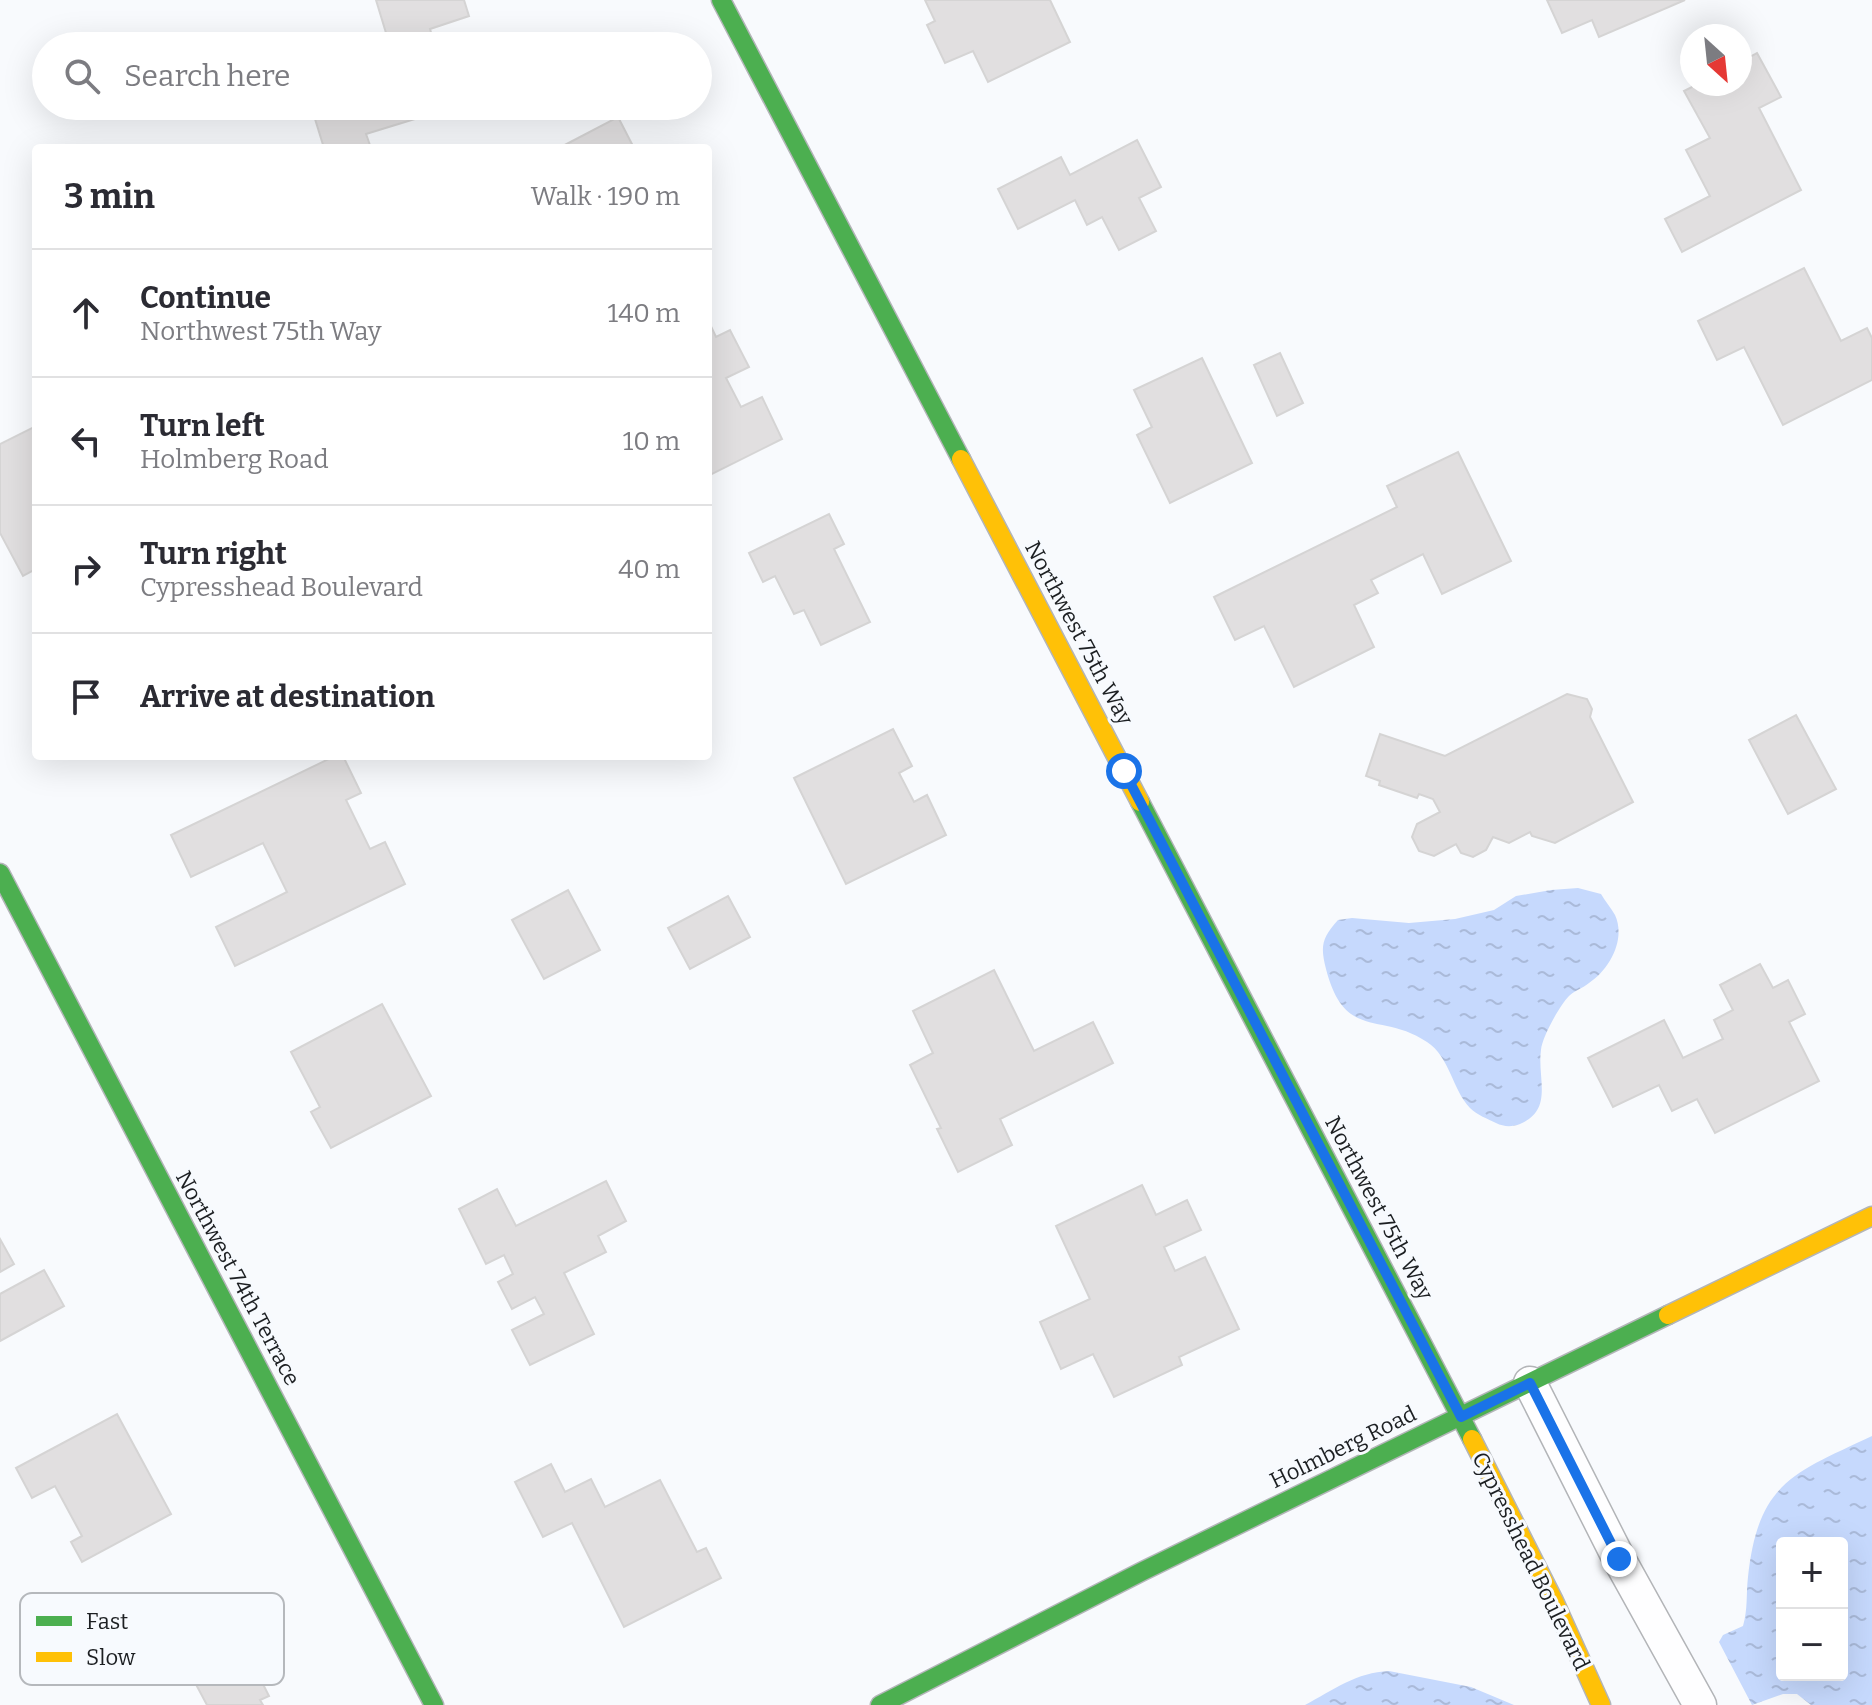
<!DOCTYPE html>
<html lang="en">
<head>
<meta charset="utf-8">
<style>
	body { margin:0; font-family:Bitter,serif; background:#f2f2f3; color:#2b2b33 }
	.controls { position:absolute; right:24px; bottom:24px; display:grid; overflow:hidden; border-radius:8px; box-shadow:0 8px 32px #0002 }
	.controls button { width:72px; height:72px; display:grid; place-items:center; padding:0; border:0; border-bottom:2px solid #e1e1e2; background:#fff; color:#2b2b33; font:40px sans-serif }
	.compass { position:absolute; left:1680px; top:24px; width:72px; height:72px; border-radius:50%; background:#fff; box-shadow:0 8px 32px #0002; rotate:153deg }
	.stop { position:absolute; width:24px; height:24px; margin:-18px; border:6px solid #1a73e8; border-radius:50%; background:#fff }
	.stop.end { background:#1a73e8; border-color:#fff; box-shadow:0 2px 8px #0008 }
	.list { margin:0; padding:0; list-style:none }
	h2 { display:flex; justify-content:space-between; align-items:center; height:104px; margin:0; padding:0 32px; font-size:34px }
	h2 small { font-size:26px; font-weight:400; color:#7c7c81 }
	.list li { display:grid; grid-template-columns:52px 1fr auto; gap:24px; align-items:center; box-sizing:border-box; height:128px; padding:0 32px; border-top:2px solid #e1e1e2 }
	.list b { display:block; font-size:30px; white-space:nowrap }
	.list p { margin:0; font-size:26px; white-space:nowrap; color:#7c7c81 }
	.list em { font-size:26px; font-style:normal; color:#7c7c81 }
	.icon { flex:none; width:44px; height:44px; fill:none; stroke:currentColor; stroke-width:2; stroke-linecap:round; stroke-linejoin:round }
	.map { position:relative; flex:none; width:1872px; height:1705px; overflow:hidden }
	.search { position:absolute; background:#fff; box-shadow:0 8px 32px #0002; left:32px; top:32px; width:680px; height:88px; display:flex; align-items:center; gap:20px; box-sizing:border-box; padding:0 28px; border-radius:44px; color:#7c7c81; font-size:30px }
	.panel { position:absolute; background:#fff; box-shadow:0 8px 32px #0002; left:32px; top:144px; width:680px; height:616px; border-radius:8px }
	.map>svg:first-child { display:block }
	.water { fill:url(#water-ripples); fill-rule:evenodd }
	.building { fill:#e1dfe0; stroke:#d5d4d4; stroke-width:2 }
	.lines { fill:none; stroke-linecap:round; stroke-linejoin:round }
	.street-casing { stroke:#b3b5b8; stroke-width:35 }
	.fast-casing { stroke:#b3b5b8; stroke-width:21 }
	.slow-casing { stroke:#b3b5b8; stroke-width:21 }
	.street { stroke:#fefeff; stroke-width:32 }
	.fast { stroke:#4caf50; stroke-width:18 }
	.slow { stroke:#ffc107; stroke-width:18 }
	.route { stroke:#1a73e8; stroke-width:10 }
	.labels { text-anchor:middle; dominant-baseline:central; stroke-width:6; stroke-linejoin:round; paint-order:stroke }
	.street-label { font-size:22px; fill:#1c1f22; stroke:#f7fafe }
	.key { fill:#f7fafe; stroke:#b5b8bc; stroke-width:2 }
	.key-label { font-size:22px; fill:#1c1f22 }
</style>
</head>
<body>
<div class="map">
<svg width="1872" height="1705" viewBox="0 0 1872 1705">
	<defs>
		<pattern id="water-ripples" width="26" height="14" patternUnits="userSpaceOnUse" patternTransform="scale(2)"><rect width="26" height="14" fill="#c6d9fd"/><path d="M2 4q2-2 4 0t4 0M15 11q2-2 4 0t4 0" fill="none" stroke="#aabad9"/></pattern>
	</defs>
	<rect width="100%" height="100%" fill="#f8fafd"/>
	<g class="water">
		<path d="M 1578,888 L 1601,894 C 1605,901 1611,908 1615,915 C 1626,939 1610,969 1589,983 C 1583,988 1574,991 1569,996 C 1560,1005 1542,1037 1541,1050 C 1537,1078 1554,1110 1520,1124 C 1512,1127 1504,1127 1496,1123 C 1488,1119 1477,1115 1470,1108 C 1452,1089 1450,1057 1427,1042 C 1381,1011 1345,1042 1326,969 C 1320,946 1322,938 1338,920 L 1352,918 L 1409,923 L 1455,919 L 1494,910 L 1516,896 L 1551,890 Z"/>
		<path d="M 1872,1436 L 1872,1705 L 1811,1705 L 1797,1694 L 1783,1694 L 1752,1705 L 1719,1642 L 1723,1635 L 1743,1626 C 1748,1609 1746,1594 1748,1577 C 1758,1482 1794,1473 1872,1436 ZM 1782,1543 L 1842,1543 L 1842,1675 L 1782,1675 Z"/>
		<path d="M 1389,1671 L 1471,1687 L 1514,1705 L 1305,1705 C 1333,1690 1357,1672 1389,1671 Z"/>
	</g>
	<g class="building">
		<path d="M 376,0 L 464,0 L 469,16 L 430,29 L 435,46 L 390,46 Z"/>
		<path d="M 925,0 L 1050,0 L 1070,42 L 988,82 L 973,51 L 945,63 L 927,25 L 935,21 Z"/>
		<path d="M 1547,0 L 1685,0 L 1599,37 L 1592,20 L 1562,33 Z"/>
		<path d="M 1757,53 L 1781,97 L 1759,108 L 1801,190 L 1682,252 L 1665,219 L 1710,196 L 1686,150 L 1710,138 L 1684,91 L 1698,84 L 1740,84 L 1740,62 Z"/>
		<path d="M 311,106 L 454,106 L 454,107 L 366,134 L 371,148 L 324,148 Z"/>
		<path d="M 618,117 L 634,148 L 559,148 Z"/>
		<path d="M 1137,140 L 1161,187 L 1139,198 L 1156,231 L 1119,250 L 1102,217 L 1087,225 L 1075,200 L 1018,229 L 998,189 L 1061,157 L 1070,175 Z"/>
		<path d="M 1804,268 L 1841,341 L 1867,328 L 1872,338 L 1872,380 L 1783,425 L 1744,347 L 1717,360 L 1698,321 Z"/>
		<path d="M 708,320 L 716,337 L 730,330 L 749,367 L 726,378 L 741,407 L 762,397 L 782,439 L 708,476 Z"/>
		<path d="M 1280,353 L 1303,403 L 1277,416 L 1254,365 Z"/>
		<path d="M 1202,358 L 1252,463 L 1170,503 L 1137,435 L 1152,427 L 1134,390 Z"/>
		<path d="M 36,426 L 36,569 L 23,576 L 0,533 L 0,444 Z"/>
		<path d="M 1458,452 L 1511,561 L 1442,594 L 1423,554 L 1371,580 L 1378,593 L 1354,605 L 1374,647 L 1294,687 L 1264,626 L 1235,640 L 1214,597 L 1397,507 L 1387,486 Z"/>
		<path d="M 829,514 L 844,544 L 834,549 L 870,622 L 821,645 L 804,610 L 794,614 L 775,576 L 763,582 L 749,553 Z"/>
		<path d="M 1567,694 L 1587,699 L 1592,709 L 1590,717 L 1633,802 L 1555,843 L 1532,836 L 1530,832 L 1509,843 L 1493,837 L 1486,850 L 1473,857 L 1461,853 L 1456,844 L 1434,856 L 1419,851 L 1412,837 L 1417,824 L 1440,812 L 1433,799 L 1419,794 L 1417,798 L 1379,785 L 1380,781 L 1366,776 L 1380,734 L 1445,756 Z"/>
		<path d="M 1796,715 L 1836,789 L 1788,814 L 1749,740 Z"/>
		<path d="M 893,729 L 912,766 L 899,773 L 914,802 L 927,795 L 946,835 L 846,884 L 794,778 Z"/>
		<path d="M 335,756 L 343,756 L 361,793 L 346,800 L 370,849 L 385,842 L 405,884 L 235,966 L 216,927 L 287,892 L 263,843 L 191,877 L 171,835 Z"/>
		<path d="M 568,890 L 600,950 L 544,979 L 512,920 Z"/>
		<path d="M 728,896 L 750,937 L 690,969 L 668,928 Z"/>
		<path d="M 1760,964 L 1773,988 L 1788,980 L 1805,1014 L 1789,1022 L 1819,1081 L 1715,1133 L 1697,1099 L 1672,1111 L 1659,1085 L 1613,1107 L 1588,1058 L 1664,1020 L 1683,1058 L 1723,1039 L 1714,1020 L 1733,1010 L 1720,985 Z"/>
		<path d="M 994,970 L 1034,1051 L 1093,1022 L 1113,1063 L 1000,1119 L 1012,1145 L 958,1172 L 937,1129 L 941,1128 L 910,1065 L 933,1053 L 913,1011 Z"/>
		<path d="M 382,1004 L 431,1096 L 331,1148 L 311,1112 L 320,1107 L 291,1052 Z"/>
		<path d="M 606,1181 L 626,1221 L 598,1236 L 606,1252 L 564,1273 L 594,1334 L 530,1365 L 512,1330 L 544,1314 L 535,1297 L 512,1309 L 498,1282 L 513,1274 L 504,1255 L 486,1264 L 459,1209 L 497,1189 L 516,1226 Z"/>
		<path d="M 1142,1185 L 1156,1215 L 1187,1200 L 1201,1230 L 1164,1247 L 1175,1271 L 1205,1257 L 1239,1329 L 1179,1357 L 1182,1365 L 1114,1397 L 1093,1354 L 1061,1369 L 1040,1322 L 1090,1299 L 1056,1226 Z"/>
		<path d="M 0,1239 L 14,1264 L 0,1272 Z"/>
		<path d="M 44,1270 L 64,1306 L 0,1341 L 0,1294 Z"/>
		<path d="M 117,1414 L 171,1514 L 82,1562 L 71,1542 L 82,1536 L 55,1486 L 32,1498 L 16,1468 Z"/>
		<path d="M 551,1464 L 565,1492 L 591,1479 L 605,1507 L 660,1480 L 697,1552 L 706,1548 L 721,1578 L 624,1627 L 572,1523 L 543,1537 L 515,1482 Z"/>
		<path d="M 238,1635 L 269,1696 L 260,1700 L 263,1705 L 207,1705 L 184,1662 Z"/>
	</g>
	<g class="lines">
		<g class="street-casing">
			<path id="street" d="M 1530,1383 L 1619,1559 L 1700,1705"/>
		</g>
		<g class="fast-casing">
			<g id="fast">
				<path d="M 721,0 L 961,459"/>
				<path d="M 1140,802 L 1472,1439"/>
				<path d="M 0,873 L 434,1705"/>
				<path d="M 880,1705 L 1143,1571 L 1668,1315"/>
			</g>
		</g>
		<g class="slow-casing">
			<g id="slow">
				<path d="M 961,459 L 1140,802"/>
				<path d="M 1668,1315 L 1872,1216"/>
				<path d="M 1472,1439 L 1554,1601 L 1601,1705"/>
			</g>
		</g>
		<use href="#street" class="street"/>
		<use href="#fast" class="fast"/>
		<use href="#slow" class="slow"/>
	</g>
	<g class="lines">
		<path class="route" d="M 1124,771 L 1461,1417 L 1530,1383 L 1619,1559"/>
	</g>
	<g class="labels">
		<g class="street-label">
			<text transform="translate(1079 633) rotate(62)">Northwest 75th Way</text>
			<text transform="translate(1379 1208) rotate(62)">Northwest 75th Way</text>
			<text transform="translate(238 1278) rotate(62)">Northwest 74th Terrace</text>
			<text transform="translate(1343 1447) rotate(-26)">Holmberg Road</text>
			<text transform="translate(1531 1561) rotate(64)">Cypresshead Boulevard</text>
		</g>
	</g>
	<rect x="20" y="1593" width="264" height="92" rx="12" class="key"/>
	<rect x="36" y="1616" width="36" height="10" fill="#4caf50"/>
	<rect x="36" y="1652" width="36" height="10" fill="#ffc107"/>
	<g class="key-label">
		<text x="86" y="1629">Fast</text>
		<text x="86" y="1665">Slow</text>
	</g>
</svg>
<div class="controls">
<button>+</button>
<button>−</button>
</div>
<svg class="compass" viewBox="-18 -18 36 36"><path d="M0-13l5 13h-10z" fill="#e53935"/><path d="M0 13l5-13h-10z" fill="#7c7c81"/></svg>
<div class="stop" style="left:1124px;top:771px"></div>
<div class="stop end" style="left:1619px;top:1559px"></div>
<div class="search"><svg class="icon" aria-label="search" viewBox="0 0 24 24"><circle cx="10" cy="10" r="6"/><path d="M15 15l6 6"/></svg>Search here</div>
<section class="panel">
<h2>3 min<small>Walk · 190 m</small></h2>
<ul class="list">
<li><svg class="icon" aria-label="ahead" viewBox="0 0 24 24"><path d="M12 20V5M6 11l6-6 6 6"/></svg><div><b>Continue</b><p>Northwest 75th Way</p></div><em>140 m</em></li>
<li><svg class="icon" aria-label="left" viewBox="0 0 24 24"><path d="M17 20v-9H6M10 6l-5 5 5 5"/></svg><div><b>Turn left</b><p>Holmberg Road</p></div><em>10 m</em></li>
<li><svg class="icon" aria-label="right" viewBox="0 0 24 24"><path d="M7 20v-9h11M14 6l5 5-5 5"/></svg><div><b>Turn right</b><p>Cypresshead Boulevard</p></div><em>40 m</em></li>
<li><svg class="icon" aria-label="arrive" viewBox="0 0 24 24"><path d="M6 21V4h12l-3 4 3 4H6"/></svg><div><b>Arrive at destination</b></div></li>
</ul>
</section>
</div>
</body>
</html>
